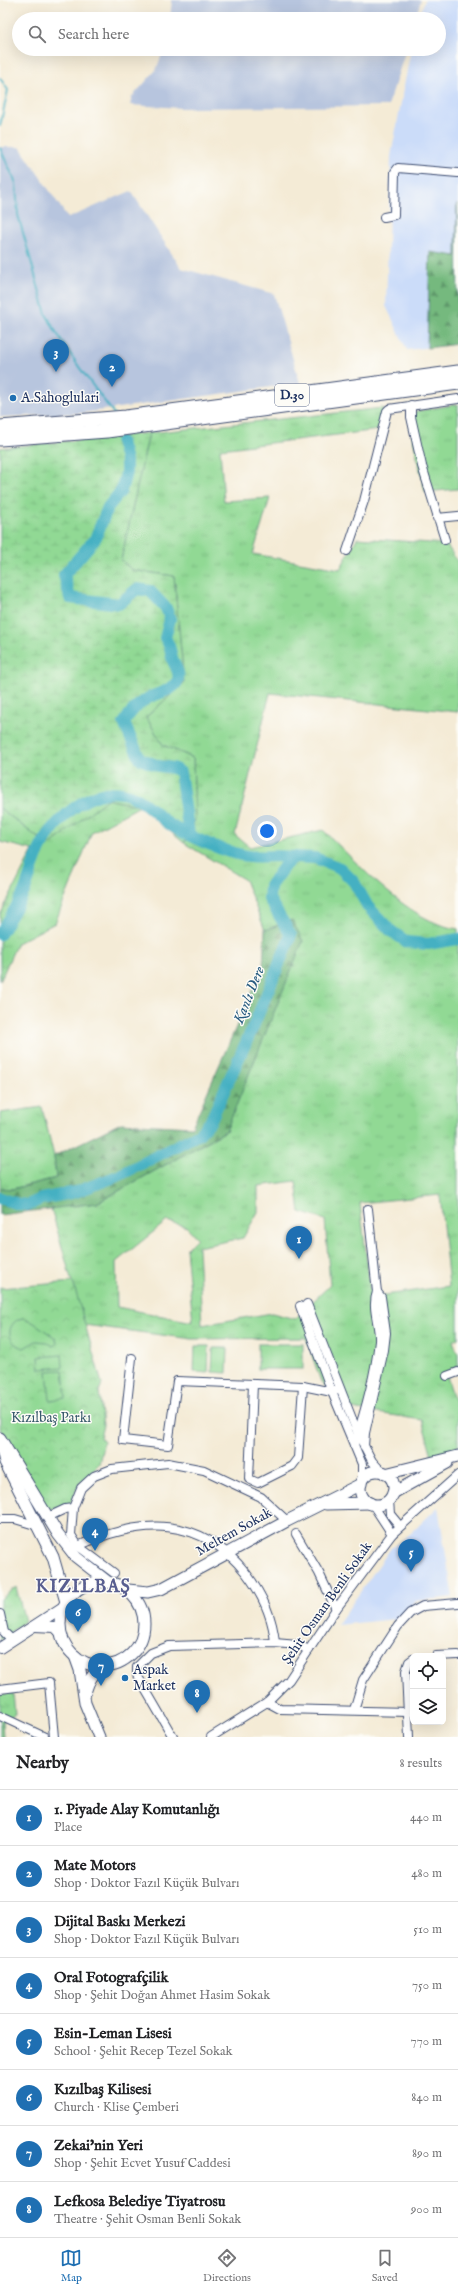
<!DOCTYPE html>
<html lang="en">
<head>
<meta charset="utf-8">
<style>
	body { margin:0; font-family:"IM FELL English",serif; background:#f6f6f6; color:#202124 }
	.controls { position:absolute; right:12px; bottom:12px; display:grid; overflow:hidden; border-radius:6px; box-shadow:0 4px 16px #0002 }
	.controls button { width:36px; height:36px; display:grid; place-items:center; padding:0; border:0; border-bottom:1px solid #e0e0e0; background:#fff; color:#202124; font:20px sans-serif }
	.you { position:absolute; left:267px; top:831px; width:14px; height:14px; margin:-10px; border:3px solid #fff; border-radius:50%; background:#1a73e8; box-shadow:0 0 0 6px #1a73e833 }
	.badge { display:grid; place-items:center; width:26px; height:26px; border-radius:50%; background:#1f6fb2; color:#fff; font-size:13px; font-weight:700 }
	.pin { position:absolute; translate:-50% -33px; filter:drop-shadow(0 1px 2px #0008) }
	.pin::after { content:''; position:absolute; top:21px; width:14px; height:12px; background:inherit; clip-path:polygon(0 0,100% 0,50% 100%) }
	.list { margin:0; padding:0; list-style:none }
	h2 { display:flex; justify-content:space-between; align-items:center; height:52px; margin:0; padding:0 16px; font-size:17px }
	h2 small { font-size:13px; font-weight:400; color:#757577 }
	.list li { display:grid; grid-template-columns:26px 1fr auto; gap:12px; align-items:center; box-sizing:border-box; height:56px; padding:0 16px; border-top:1px solid #e0e0e0 }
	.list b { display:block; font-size:15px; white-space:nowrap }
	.list p { margin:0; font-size:13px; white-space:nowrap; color:#757577 }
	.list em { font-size:13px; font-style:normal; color:#757577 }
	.icon { flex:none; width:22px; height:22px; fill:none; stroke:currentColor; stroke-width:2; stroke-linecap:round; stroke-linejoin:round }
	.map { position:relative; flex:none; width:458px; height:1737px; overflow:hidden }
	.search { position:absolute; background:#fff; box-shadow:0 4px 16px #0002; left:12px; right:12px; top:12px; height:44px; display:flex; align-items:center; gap:10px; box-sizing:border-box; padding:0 14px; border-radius:22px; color:#757577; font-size:15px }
	.sheet { height:500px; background:#fff }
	nav { display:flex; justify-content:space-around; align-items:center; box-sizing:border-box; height:56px; border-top:1px solid #e0e0e0; background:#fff; font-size:11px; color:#757577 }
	nav a { display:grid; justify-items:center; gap:2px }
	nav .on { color:#1f6fb2 }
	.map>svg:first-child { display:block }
	.built { fill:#cbdcf9 }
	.industrial { fill:#b7c5de }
	.grass { fill:url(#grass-tufts); stroke:#568479; fill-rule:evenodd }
	.forest { fill:url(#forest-firs); stroke:#48746e }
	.wetland { fill:url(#wetland-marsh); stroke:#568479 }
	.park { fill:url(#park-crowns); stroke:#568479 }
	.pitch { fill:#91d994; stroke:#568479 }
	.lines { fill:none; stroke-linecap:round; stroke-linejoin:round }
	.stream { stroke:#44b0c2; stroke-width:2 }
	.river { stroke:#44b0c2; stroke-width:12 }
	.minor-casing { stroke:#3c4b70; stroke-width:10 }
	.tertiary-casing { stroke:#3c4b70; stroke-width:12 }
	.secondary-casing { stroke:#3c4b70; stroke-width:13 }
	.trunk-casing { stroke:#3c4b70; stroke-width:15 }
	.minor { stroke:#fff; stroke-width:8 }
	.tertiary { stroke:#fff; stroke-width:10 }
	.secondary { stroke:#fff; stroke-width:11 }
	.trunk { stroke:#fff; stroke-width:13 }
	.poi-dot { fill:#1f6fb2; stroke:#fdfcf7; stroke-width:1.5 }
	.labels { text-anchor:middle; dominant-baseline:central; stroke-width:3; stroke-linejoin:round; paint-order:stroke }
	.shield { fill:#fdfcf7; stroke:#5f6c8c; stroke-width:1 }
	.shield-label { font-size:13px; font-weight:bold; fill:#1b2f5e }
	.poi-label { font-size:14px; fill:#1b2f5e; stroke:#fdfcf7; text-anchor:start }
	.park-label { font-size:14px; fill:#385a6c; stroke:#fdfcf7 }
	.street-label { font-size:14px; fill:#1b2f5e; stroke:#fdfcf7 }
	.water-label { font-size:15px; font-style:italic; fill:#295c81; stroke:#fdfcf7 }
	.district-label { font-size:18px; font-weight:bold; letter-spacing:1px; fill:#595f90; stroke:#fdfcf7 }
</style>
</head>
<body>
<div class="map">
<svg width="458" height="1737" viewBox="0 0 458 1737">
	<defs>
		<pattern id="grass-tufts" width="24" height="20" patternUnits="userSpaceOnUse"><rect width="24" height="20" fill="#91d994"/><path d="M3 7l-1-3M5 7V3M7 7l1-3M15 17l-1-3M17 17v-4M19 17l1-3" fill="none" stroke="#7cbb82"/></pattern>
		<pattern id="forest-firs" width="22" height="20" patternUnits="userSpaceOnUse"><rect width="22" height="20" fill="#74b97e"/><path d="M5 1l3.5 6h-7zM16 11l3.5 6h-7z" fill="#5e976a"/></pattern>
		<pattern id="wetland-marsh" width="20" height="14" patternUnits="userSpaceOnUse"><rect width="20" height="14" fill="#91d994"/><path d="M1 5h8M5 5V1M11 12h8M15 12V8" fill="none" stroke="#7cbb82"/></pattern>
		<pattern id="park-crowns" width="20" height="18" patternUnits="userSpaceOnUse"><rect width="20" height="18" fill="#91d994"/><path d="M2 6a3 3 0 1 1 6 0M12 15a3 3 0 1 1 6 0" fill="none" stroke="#7cbb82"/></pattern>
	</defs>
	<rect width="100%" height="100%" fill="#fdfcf7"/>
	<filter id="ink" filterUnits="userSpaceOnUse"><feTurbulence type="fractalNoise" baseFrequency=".025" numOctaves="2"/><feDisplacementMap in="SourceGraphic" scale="8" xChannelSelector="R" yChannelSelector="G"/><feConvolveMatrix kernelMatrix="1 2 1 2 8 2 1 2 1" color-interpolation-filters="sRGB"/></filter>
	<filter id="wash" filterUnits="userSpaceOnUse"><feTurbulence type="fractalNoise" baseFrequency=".012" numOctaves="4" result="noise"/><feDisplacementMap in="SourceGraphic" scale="16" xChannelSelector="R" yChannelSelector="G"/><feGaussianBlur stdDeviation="0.9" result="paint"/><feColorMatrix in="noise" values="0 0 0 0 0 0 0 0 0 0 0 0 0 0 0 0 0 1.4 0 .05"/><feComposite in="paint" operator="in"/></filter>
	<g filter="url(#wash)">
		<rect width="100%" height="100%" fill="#f4ebd6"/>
		<g class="built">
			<path d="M 425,0 L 458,0 L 458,344 L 407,350 L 386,306 L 391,156 L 411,49 L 439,49 L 439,19 L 418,19 Z"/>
			<path d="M 438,1507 L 453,1597 L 416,1601 L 396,1619 L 337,1625 L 391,1548 L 410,1534 Z"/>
		</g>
		<g class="industrial">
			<path d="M 172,0 L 421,0 L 415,19 L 170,19 Z"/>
			<path d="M 164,49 L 406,49 L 388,106 L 182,108 L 130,105 L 132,97 L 156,70 Z"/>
			<path d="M 0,147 L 20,147 L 68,218 L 131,191 L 181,268 L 274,294 L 300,383 L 82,413 L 0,417 Z"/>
		</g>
		<g class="grass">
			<path d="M 458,404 L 458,489 L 425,492 L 407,413 Z"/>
			<path d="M 383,408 L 379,430 L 220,449 L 224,501 L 270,498 L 253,554 L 340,569 L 357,538 L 446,544 L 458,562 L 458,712 L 270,693 L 235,835 L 250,847 L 323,830 C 358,863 409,923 458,929 L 458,1338 L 453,1341 L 458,1354 L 458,1366 L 446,1373 L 458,1412 L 458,1447 L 432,1456 L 422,1420 L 352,1409 L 321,1382 L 306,1338 L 192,1339 L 84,1325 L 51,1208 L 97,1203 L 226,1131 L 292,920 L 265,930 L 245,880 L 184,843 L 195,820 L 193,758 L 163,745 L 146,717 L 184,683 L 174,576 L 132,570 L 121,560 L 149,433 ZM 296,1181 L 300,1212 L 325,1220 L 330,1285 L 295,1319 L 272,1313 L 202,1325 L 198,1247 L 243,1238 L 258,1212 L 258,1186 ZM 440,1195 L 449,1286 L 371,1297 L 360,1203 ZM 167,1221 L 187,1227 L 197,1238 L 186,1249 L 193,1322 L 117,1307 L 116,1262 Z"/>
			<path d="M 106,799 L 140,806 L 92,832 L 55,923 L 17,943 L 0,981 L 0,915 L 33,850 L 0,842 L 0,808 L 37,837 L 51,844 Z"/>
			<path d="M 42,1107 L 54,1156 L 56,1178 L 12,1189 L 0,1188 L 0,1113 Z"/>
			<path d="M 16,1587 L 25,1621 L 0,1640 L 0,1599 Z"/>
			<path d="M 13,1693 L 15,1714 L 2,1721 L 3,1737 L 0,1737 L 0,1694 Z"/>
		</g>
		<g class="forest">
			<path d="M 457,203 L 458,344 L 427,348 L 430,252 L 456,256 Z"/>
			<path d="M 292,920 L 303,941 L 226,1131 L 97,1203 L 0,1215 L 0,1188 L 12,1189 L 56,1178 L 54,1156 L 121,1123 L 192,1127 L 263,966 L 265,930 Z"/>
		</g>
		<path class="wetland" d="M 149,433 L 121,560 L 132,570 L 174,576 L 184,683 L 146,717 L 163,745 L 193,758 L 195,820 L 184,843 L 140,806 L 107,799 L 51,844 L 37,837 L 0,808 L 0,448 Z"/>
		<path class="park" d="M 73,1282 L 102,1384 L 99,1391 L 103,1425 L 100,1438 L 104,1441 L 99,1464 L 80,1483 L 71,1502 L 63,1507 L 47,1510 L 0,1429 L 0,1288 Z"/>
		<g class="pitch">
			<path d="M 22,1318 C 32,1319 45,1332 56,1338 L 57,1344 L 53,1346 L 47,1342 L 36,1341 L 24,1348 C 6,1344 5,1323 22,1318 Z"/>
			<rect x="258" y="1344" width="45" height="25"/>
			<path d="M 195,1346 L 209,1346 L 208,1373 L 194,1372 Z"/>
			<path d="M 213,1348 L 228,1348 L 227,1373 L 212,1372 Z"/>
			<path d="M 62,1355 L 63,1367 L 40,1369 L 39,1357 Z"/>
			<path d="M 63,1370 L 66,1398 L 50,1400 L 47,1371 Z"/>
		</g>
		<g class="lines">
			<g class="stream">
				<path d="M 0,78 L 8,90 L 0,126"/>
				<path d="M 0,148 L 16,183 L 18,215 L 46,314 L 56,332 L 79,367 L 114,414"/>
				<path d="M 120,435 L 121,442"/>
			</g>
			<g class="river">
				<path d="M 121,442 L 126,460 L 126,473 L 121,491 L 108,507 L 95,539 L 64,575 L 70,598 L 119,604 L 137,589 L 150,591 L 166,608 L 170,619 L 165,638 C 171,646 170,652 173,661 C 176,668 181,674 177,682 C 172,691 159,693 150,697 C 138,703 130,712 124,723 L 140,759 L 159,766 L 173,768 L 180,772 L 189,834"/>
				<path d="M 0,934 C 8,921 17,907 24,892 C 30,878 33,863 40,849 C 55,818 97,779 134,797 C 150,805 160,819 175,828 C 193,838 214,847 234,853 C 254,860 274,854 294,857"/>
				<path d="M 0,1198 L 18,1204 L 28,1205 L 41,1199 L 76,1192 L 120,1175 L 199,1134 L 210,1122 L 253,1027 L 291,935 L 269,899 L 270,886 L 285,865 L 294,857 L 315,858 L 340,868 L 354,882 L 368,907 L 391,931 L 407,942 L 428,944 L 458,939"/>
			</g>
		</g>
	</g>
	<g filter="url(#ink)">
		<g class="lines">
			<g class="minor-casing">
				<g id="minor">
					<path d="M 384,217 L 394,215 L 395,172 L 398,168 L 458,173"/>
					<path d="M 411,405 L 411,417 L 422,466 L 445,540"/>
					<path d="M 437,518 L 458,516"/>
					<path d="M 347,551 L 364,501 L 387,411 L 389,409 L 458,399"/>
					<path d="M 307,1304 L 358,1434 L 372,1461 L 382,1472"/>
					<path d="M 300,1306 L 332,1392 L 362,1464 L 362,1481"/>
					<path d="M 132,1358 L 123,1440 L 168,1445 L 177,1381 L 303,1386 L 332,1392 L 340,1389"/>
					<path d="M 447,1376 L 458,1372"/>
					<path d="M 253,1384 L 249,1479 L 258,1483 L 292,1466 L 298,1458 L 303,1386"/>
					<path d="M 354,1445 C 365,1412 375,1375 379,1341 C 380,1325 371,1308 377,1292 L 368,1209"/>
					<path d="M 364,1446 L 365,1433 L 384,1350 L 386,1333 L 381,1297 L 377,1292"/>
					<path d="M 389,1500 L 390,1514 L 399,1525"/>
					<path d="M 373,1505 L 392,1534"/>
					<path d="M 48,1517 L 65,1509 L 73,1508"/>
					<path d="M 0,1519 L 15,1519 L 38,1526"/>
					<path d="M 296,1534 L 319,1573 L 336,1609"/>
					<path d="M 78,1546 C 141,1518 200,1515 246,1573 C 262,1594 273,1617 275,1643"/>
					<path d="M 114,1573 L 78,1546 L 71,1535 L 73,1508 L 81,1488 L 94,1476 L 112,1469 L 168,1463 L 204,1470 L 261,1497 L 287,1521"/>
					<path d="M 0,1614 L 4,1632 L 11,1639"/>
					<path d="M 436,1656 L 458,1655"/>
					<path d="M 0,1689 L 49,1683 L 54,1737"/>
					<path d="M 267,1702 L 280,1709 L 408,1712"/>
					<path d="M 354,1710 L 363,1680 L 398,1626 L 410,1613 L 423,1606 L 458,1603"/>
					<path d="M 0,1716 L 45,1737"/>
					<path d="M 173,1737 L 137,1675 L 137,1667 L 151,1653 L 169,1646 L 275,1643 L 298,1645 L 309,1650"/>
					<path d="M 211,1737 L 267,1702 L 289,1680 L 336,1609 L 392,1534 L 458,1475"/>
					<path d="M 409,1737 L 406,1671 L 409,1662 L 413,1659"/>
				</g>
			</g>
			<g class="tertiary-casing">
				<g id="tertiary">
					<path d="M 35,1626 L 55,1627 L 61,1633"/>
					<path d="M 0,1648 L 63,1607"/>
				</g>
			</g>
			<g class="secondary-casing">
				<g id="secondary">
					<path d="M 0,1438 L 58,1534 L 76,1557 L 108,1582"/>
					<path d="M 1,1446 L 5,1462 L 53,1557 L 66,1602"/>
					<circle cx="377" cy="1488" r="17"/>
					<path d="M 385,1474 L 458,1456"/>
					<path d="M 393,1493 L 447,1463"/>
					<path d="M 326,1504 L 370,1503"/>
					<circle cx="102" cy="1624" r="42"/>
					<path d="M 128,1590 L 148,1592 L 161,1589 L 287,1521 L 361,1484"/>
					<path d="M 75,1656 L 80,1670 L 85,1703 L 99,1737"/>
					<path d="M 85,1693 C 89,1679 93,1672 106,1666"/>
				</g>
			</g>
			<g class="trunk-casing">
				<g id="trunk">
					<path d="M 0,427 L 126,417 L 458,372"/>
					<path d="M 0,439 L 107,431 L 458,383"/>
				</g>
			</g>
			<use href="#minor" class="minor"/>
			<use href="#tertiary" class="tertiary"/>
			<use href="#secondary" class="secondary"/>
			<use href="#trunk" class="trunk"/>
		</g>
	</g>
	<g class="poi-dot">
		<circle cx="13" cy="398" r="4"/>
		<circle cx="125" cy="1678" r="4"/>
	</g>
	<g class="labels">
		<rect class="shield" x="275" y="384" width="34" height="22" rx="3"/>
		<g class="shield-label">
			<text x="292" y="395">D.30</text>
		</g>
		<g class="poi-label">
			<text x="21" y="398">A.Sahoglulari</text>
			<text x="133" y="1670">Aspak<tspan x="133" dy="16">Market</tspan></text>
		</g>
		<g class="park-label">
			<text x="51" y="1418">Kızılbaş Parkı</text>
		</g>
		<g class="street-label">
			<text transform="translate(234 1532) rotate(-29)">Meltem Sokak</text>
			<text transform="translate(327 1603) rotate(-55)">Şehit Osman Benli Sokak</text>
		</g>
		<g class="water-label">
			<text transform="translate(249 995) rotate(-68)">Kanlı Dere</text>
		</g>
		<g class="district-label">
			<text x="83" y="1587">KIZILBAŞ</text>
		</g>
	</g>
</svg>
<div class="controls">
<button><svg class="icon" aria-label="locate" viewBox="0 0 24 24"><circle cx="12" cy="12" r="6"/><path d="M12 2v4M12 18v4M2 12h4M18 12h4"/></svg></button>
<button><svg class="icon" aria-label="layers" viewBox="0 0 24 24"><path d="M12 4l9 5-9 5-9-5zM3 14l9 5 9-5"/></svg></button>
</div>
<div class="you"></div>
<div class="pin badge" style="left:299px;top:1259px">1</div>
<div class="pin badge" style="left:112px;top:387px">2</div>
<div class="pin badge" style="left:56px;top:372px">3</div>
<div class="pin badge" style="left:95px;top:1551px">4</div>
<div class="pin badge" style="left:411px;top:1572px">5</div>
<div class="pin badge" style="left:78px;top:1632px">6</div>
<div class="pin badge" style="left:101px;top:1686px">7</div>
<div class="pin badge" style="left:197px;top:1713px">8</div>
<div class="search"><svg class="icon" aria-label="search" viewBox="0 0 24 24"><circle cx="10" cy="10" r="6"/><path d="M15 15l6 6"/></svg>Search here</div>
</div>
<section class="sheet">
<h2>Nearby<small>8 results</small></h2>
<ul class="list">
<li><span class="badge">1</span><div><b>1. Piyade Alay Komutanlığı</b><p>Place</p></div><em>440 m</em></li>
<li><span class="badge">2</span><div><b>Mate Motors</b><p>Shop · Doktor Fazıl Küçük Bulvarı</p></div><em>480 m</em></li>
<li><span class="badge">3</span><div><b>Dijital Baskı Merkezi</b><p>Shop · Doktor Fazıl Küçük Bulvarı</p></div><em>510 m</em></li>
<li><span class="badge">4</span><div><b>Oral Fotografçilik</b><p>Shop · Şehit Doğan Ahmet Hasim Sokak</p></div><em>750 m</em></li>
<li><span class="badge">5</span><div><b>Esin-Leman Lisesi</b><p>School · Şehit Recep Tezel Sokak</p></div><em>770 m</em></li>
<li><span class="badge">6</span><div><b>Kızılbaş Kilisesi</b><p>Church · Klise Çemberi</p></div><em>840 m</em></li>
<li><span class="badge">7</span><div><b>Zekai'nin Yeri</b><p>Shop · Şehit Ecvet Yusuf Caddesi</p></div><em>890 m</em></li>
<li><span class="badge">8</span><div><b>Lefkosa Belediye Tiyatrosu</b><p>Theatre · Şehit Osman Benli Sokak</p></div><em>900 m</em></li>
</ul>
</section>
<nav>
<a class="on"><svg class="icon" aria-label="map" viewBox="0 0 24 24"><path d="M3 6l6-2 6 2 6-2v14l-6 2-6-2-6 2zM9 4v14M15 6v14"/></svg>Map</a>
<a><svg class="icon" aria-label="directions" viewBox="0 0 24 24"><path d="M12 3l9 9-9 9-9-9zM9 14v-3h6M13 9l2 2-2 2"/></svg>Directions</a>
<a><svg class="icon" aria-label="saved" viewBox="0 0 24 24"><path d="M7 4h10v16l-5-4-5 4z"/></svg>Saved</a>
</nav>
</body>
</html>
